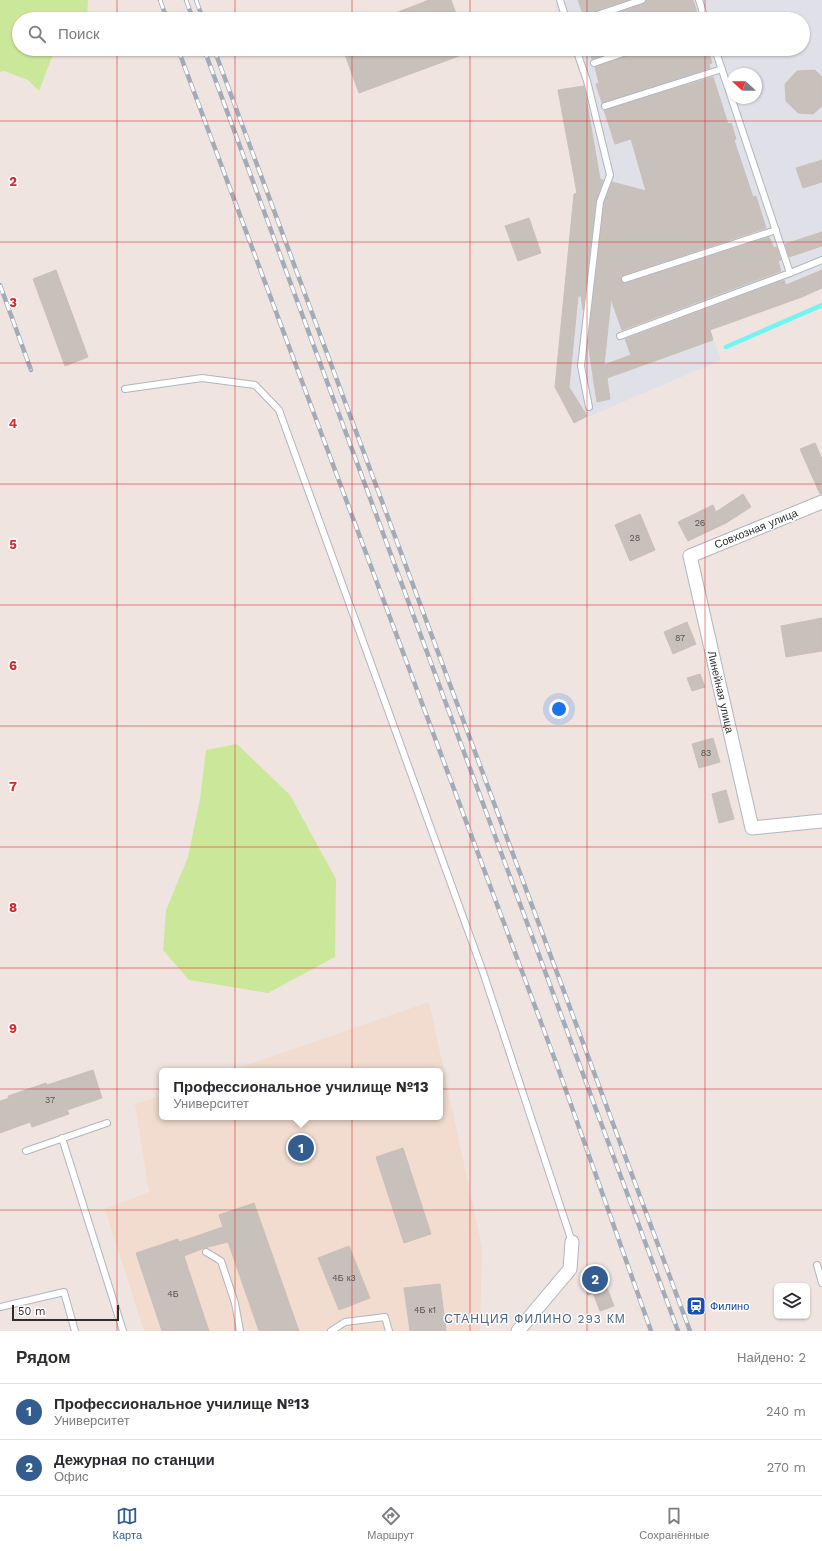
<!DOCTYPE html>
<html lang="ru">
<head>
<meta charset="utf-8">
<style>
	body { margin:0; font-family:"Work Sans",sans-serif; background:#f2f2f3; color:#2b2b33 }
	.controls { position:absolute; right:12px; bottom:12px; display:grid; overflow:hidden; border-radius:6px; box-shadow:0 1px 3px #0004 }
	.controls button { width:36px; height:36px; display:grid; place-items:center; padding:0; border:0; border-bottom:1px solid #e1e1e2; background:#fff; color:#2b2b33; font:20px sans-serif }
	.compass { position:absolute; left:726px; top:68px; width:36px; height:36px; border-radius:50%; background:#fff; box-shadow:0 1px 3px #0004; rotate:291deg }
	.scale { position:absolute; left:12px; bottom:10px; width:107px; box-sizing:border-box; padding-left:4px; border:2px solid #2e2e2e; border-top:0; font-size:11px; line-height:14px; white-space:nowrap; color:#2e2e2e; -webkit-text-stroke:3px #fff; paint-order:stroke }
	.you { position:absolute; left:559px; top:709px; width:14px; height:14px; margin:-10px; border:3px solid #fff; border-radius:50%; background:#1a73e8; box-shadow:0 0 0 6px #1a73e833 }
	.badge { display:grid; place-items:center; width:26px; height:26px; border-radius:50%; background:#335c8f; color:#fff; font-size:13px; font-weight:700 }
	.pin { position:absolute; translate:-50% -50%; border:2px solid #fff; box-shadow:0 1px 4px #0006 }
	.popup { position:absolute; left:159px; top:1068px; width:284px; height:52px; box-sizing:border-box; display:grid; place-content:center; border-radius:6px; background:#fff; filter:drop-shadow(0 1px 3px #0005); font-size:13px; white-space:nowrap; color:#7c7c81 }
	.popup b { font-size:15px; color:#2b2b33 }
	.popup::after { content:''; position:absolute; left:50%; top:100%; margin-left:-8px; border:8px solid transparent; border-top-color:#fff }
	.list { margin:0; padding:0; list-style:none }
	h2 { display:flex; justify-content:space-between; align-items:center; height:52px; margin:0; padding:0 16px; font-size:17px }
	h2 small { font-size:13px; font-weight:400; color:#7c7c81 }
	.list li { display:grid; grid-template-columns:26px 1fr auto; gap:12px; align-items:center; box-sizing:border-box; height:56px; padding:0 16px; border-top:1px solid #e1e1e2 }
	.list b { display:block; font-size:15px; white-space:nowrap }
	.list p { margin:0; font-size:13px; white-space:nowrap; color:#7c7c81 }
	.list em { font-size:13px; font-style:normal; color:#7c7c81 }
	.icon { flex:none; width:22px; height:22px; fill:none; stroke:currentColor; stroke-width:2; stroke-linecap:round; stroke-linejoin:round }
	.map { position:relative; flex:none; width:822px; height:1331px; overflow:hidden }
	.search { position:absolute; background:#fff; box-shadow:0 1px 3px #0004; left:12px; right:12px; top:12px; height:44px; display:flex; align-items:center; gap:10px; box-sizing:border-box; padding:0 14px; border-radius:22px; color:#7c7c81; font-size:15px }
	.sheet { height:164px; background:#fff }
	nav { display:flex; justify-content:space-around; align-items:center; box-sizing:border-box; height:56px; border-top:1px solid #e1e1e2; background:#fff; font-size:11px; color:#7c7c81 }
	nav a { display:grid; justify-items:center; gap:2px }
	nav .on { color:#335c8f }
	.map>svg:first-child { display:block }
	.industrial { fill:#e0e0e8; fill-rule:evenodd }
	.education { fill:#f1dccf }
	.green { fill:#cbe89a }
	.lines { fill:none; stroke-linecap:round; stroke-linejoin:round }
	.stream { stroke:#6ff5f2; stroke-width:4.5 }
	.building { fill:#c8c0bb; stroke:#cbbfb9 }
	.service-casing { stroke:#b0b6be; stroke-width:8 }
	.minor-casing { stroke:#b0b6be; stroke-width:15 }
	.service { stroke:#fff; stroke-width:6 }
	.minor { stroke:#fff; stroke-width:13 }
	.rail-casing { stroke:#a2acb9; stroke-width:4.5 }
	.rail { stroke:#fff; stroke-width:3; stroke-dasharray:9; stroke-linecap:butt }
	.grid { fill:none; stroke:#d62828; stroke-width:1; stroke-opacity:0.55 }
	.labels { text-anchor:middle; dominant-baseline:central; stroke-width:3; stroke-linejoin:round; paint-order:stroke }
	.number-label { font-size:9px; fill:#545251 }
	.street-label { font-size:11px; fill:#2e2e2e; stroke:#fff }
	.transit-label { font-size:11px; fill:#164399; stroke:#fff; text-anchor:start }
	.neighbourhood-label { font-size:12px; letter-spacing:1px; fill:#4a6482; stroke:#fff }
	.grid-label { font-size:13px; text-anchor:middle; font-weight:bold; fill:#d62828; stroke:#fff; stroke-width:3; stroke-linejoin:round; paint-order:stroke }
</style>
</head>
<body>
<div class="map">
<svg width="822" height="1331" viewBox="0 0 822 1331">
	<rect width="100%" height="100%" fill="#efe4e0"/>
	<path class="industrial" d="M 570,0 L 822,0 L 822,288 L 802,297 L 710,330 L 721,360 L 574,423 L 555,387 L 574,194 L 602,189 L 584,86 L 571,49 L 803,49 L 803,19 L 560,19 L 555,6 ZM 732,74 L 756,74 L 756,98 L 732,98 Z"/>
	<path class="education" d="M 429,1002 L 482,1247 L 480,1331 L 144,1331 L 105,1209 L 149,1192 L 135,1104 L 162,1095 L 162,1117 L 440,1117 L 440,1071 L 230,1071 Z"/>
	<g class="green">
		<path d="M 0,0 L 88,0 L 87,19 L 19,19 L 19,49 L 55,49 L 39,91 L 28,80 L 4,71 L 0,72 Z"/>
		<path d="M 237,744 L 290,795 L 336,879 L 335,957 L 268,993 L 189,980 L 163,950 L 166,910 L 188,857 L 200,799 L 206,750 Z"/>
	</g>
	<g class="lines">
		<path class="stream" d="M 726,347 L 822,305"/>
	</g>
	<g class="building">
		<path d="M 429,0 L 451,0 L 458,19 L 380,19 Z"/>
		<path d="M 578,0 L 628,0 L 583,15 Z"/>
		<path d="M 646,0 L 693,0 L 699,19 L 599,19 L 643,4 Z"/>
		<path d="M 343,49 L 475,49 L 475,50 L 359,93 Z"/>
		<path d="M 589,49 L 621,49 L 592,59 Z"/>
		<path d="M 639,49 L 708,49 L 712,63 L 709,64 L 710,68 L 602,103 L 596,84 L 599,83 L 595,67 L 636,53 Z"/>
		<path d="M 815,70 L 822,77 L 822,106 L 813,114 L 798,113 L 786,101 L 785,84 L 797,71 Z"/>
		<path d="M 713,77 L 728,124 L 731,123 L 736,139 L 734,140 L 753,197 L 756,196 L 766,228 L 624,275 L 621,278 L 621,281 L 626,283 L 769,237 L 774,248 L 777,247 L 781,260 L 778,261 L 781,271 L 622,330 L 611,299 L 604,365 L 631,355 L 625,339 L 784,280 L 786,285 L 822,270 L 822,288 L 802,297 L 710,330 L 713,340 L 607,378 L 610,399 L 597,402 L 588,343 L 604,203 L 612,182 L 646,191 L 631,139 L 615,144 L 604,110 Z"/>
		<path d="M 584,86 L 600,179 L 603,180 L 596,201 L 583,310 L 581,296 L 578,296 L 569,387 L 587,416 L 574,423 L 555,387 L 574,194 L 577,193 L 558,90 Z"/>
		<path d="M 822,160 L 822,182 L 803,188 L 796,168 Z"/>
		<path d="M 529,218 L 541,253 L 518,261 L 505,226 Z"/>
		<path d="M 822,232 L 822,246 L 789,257 L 785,244 Z"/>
		<path d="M 56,270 L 88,357 L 65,366 L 33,279 Z"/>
		<path d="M 815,443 L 822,459 L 822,494 L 820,494 L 800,449 Z"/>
		<path d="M 743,494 L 751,507 L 726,523 L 688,541 L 678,522 L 713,505 L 716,512 Z"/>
		<path d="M 640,514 L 655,550 L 630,561 L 615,525 Z"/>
		<path d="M 822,618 L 822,651 L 786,657 L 781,626 Z"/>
		<path d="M 687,622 L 696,644 L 673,654 L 664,632 Z"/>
		<path d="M 700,674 L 705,687 L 692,691 L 687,678 Z"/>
		<path d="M 713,738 L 720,762 L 699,768 L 692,744 Z"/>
		<path d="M 726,790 L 734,819 L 719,823 L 712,794 Z"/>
		<path d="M 93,1070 L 102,1098 L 67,1110 L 69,1114 L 32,1127 L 30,1122 L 0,1133 L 0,1101 L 9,1098 L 8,1096 L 46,1083 L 47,1085 Z"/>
		<path d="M 403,1148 L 431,1234 L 404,1243 L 376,1157 Z"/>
		<path d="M 254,1203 L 299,1331 L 259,1331 L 228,1242 L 204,1248 L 184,1256 L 209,1331 L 162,1331 L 136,1253 L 178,1239 L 179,1242 L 223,1227 L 219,1215 Z"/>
		<path d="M 349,1246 L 370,1298 L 339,1310 L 318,1258 Z"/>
		<path d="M 598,1265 L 614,1306 L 600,1311 L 593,1293 L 588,1295 L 582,1278 L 586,1277 L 584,1270 Z"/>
		<path d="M 440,1284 L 446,1331 L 410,1331 L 404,1288 Z"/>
	</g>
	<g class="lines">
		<g class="service-casing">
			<g id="service">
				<path d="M 560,0 L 566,19"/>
				<path d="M 699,0 L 705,19"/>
				<path d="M 585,19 L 642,0"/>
				<path d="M 576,49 L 587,81 L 610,175 L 600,202 L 581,366 L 589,407"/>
				<path d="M 715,49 L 790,273 L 822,260"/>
				<path d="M 594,63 L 635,49"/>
				<path d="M 605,106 L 722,69"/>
				<path d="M 625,279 L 776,230"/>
				<path d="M 620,336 L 790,273"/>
				<path d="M 125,389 L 202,378 L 255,385 L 279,410 L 483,972 L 572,1242"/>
				<path d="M 62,1138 L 123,1331"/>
				<path d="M 26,1151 L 107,1123"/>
				<path d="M 206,1252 L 221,1261 L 235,1303 L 240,1331"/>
				<path d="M 817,1265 L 822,1283"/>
				<path d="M 0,1307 L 64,1292 L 75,1331"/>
				<path d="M 331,1331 L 345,1322 L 385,1317 L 389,1331"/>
			</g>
		</g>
		<g class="minor-casing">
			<g id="minor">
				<path id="s1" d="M 822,502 L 690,556 L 752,828 L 822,821"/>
				<path d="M 518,1331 L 570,1269 L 572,1242"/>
			</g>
		</g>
		<use href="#service" class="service"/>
		<use href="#minor" class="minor"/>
		<g class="rail-casing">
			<g id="rail">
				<path d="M 160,0 L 167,19"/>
				<path d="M 186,0 L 193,19"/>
				<path d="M 196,0 L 203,19"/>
				<path d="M 178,49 L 558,1068 L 651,1331"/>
				<path d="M 204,49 L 678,1331"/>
				<path d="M 214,49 L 690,1331"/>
				<path d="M 0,285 L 31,370"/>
			</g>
		</g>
		<use href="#rail" class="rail"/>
	</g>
	<path class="grid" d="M 117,0 L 117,19M 235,0 L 235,19M 352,0 L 352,19M 470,0 L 470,19M 587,0 L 587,19M 705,0 L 705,19M 117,49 L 117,1331M 235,49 L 235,1331M 352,49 L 352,1331M 470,49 L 470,1331M 587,49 L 587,1331M 705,49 L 705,1331M 0,121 L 822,121M 0,242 L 822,242M 0,363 L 822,363M 0,484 L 822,484M 0,605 L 822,605M 0,726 L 822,726M 0,847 L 822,847M 0,968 L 822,968M 0,1089 L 822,1089M 0,1210 L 822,1210"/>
	<defs>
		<g id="station-square" transform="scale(1)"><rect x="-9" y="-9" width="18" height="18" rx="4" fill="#1a4fb4" stroke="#fff"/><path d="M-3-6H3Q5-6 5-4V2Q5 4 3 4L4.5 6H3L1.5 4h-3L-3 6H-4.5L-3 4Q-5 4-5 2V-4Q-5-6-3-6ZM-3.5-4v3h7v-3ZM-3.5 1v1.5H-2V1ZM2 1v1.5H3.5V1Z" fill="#fff"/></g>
	</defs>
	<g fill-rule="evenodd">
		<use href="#station-square" x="696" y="1306"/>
	</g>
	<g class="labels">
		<g class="number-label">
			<text x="700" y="523">26</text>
			<text x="635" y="538">28</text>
			<text x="680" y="638">87</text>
			<text x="706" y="753">83</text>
			<text x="50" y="1100">37</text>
			<text x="344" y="1278">4Б к3</text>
			<text x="173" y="1294">4Б</text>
			<text x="425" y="1310">4Б к1</text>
		</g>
		<g class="street-label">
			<text transform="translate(756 529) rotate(-22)">Совхозная улица</text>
			<text stroke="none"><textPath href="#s1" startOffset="282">Линейная улица</textPath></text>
		</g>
		<g class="transit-label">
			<text x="710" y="1306">Филино</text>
		</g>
		<g class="neighbourhood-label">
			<text x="535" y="1319">СТАНЦИЯ ФИЛИНО 293 КМ</text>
		</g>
	</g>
	<g class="grid-label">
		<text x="13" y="186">2</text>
		<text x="13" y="307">3</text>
		<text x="13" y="428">4</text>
		<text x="13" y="549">5</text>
		<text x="13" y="670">6</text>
		<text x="13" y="791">7</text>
		<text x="13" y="912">8</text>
		<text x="13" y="1033">9</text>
	</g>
</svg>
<div class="controls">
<button><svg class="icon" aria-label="layers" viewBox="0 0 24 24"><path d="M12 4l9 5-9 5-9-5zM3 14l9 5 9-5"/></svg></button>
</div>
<svg class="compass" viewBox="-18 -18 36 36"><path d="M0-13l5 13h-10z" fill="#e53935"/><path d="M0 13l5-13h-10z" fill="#7c7c81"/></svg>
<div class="scale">50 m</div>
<div class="you"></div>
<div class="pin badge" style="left:301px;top:1148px">1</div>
<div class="popup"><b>Профессиональное училище №13</b>Университет</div>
<div class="pin badge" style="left:595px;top:1279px">2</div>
<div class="search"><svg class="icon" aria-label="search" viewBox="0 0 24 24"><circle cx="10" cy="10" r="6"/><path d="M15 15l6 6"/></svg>Поиск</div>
</div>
<section class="sheet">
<h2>Рядом<small>Найдено: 2</small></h2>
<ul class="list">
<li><span class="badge">1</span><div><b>Профессиональное училище №13</b><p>Университет</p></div><em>240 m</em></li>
<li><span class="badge">2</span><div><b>Дежурная по станции</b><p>Офис</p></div><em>270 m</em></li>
</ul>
</section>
<nav>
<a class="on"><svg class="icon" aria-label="map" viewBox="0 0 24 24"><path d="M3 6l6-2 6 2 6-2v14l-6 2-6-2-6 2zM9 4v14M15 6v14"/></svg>Карта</a>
<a><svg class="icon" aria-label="directions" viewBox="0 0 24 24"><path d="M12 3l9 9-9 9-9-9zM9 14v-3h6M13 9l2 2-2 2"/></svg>Маршрут</a>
<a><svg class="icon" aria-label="saved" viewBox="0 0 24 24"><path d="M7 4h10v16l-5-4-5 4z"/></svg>Сохранённые</a>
</nav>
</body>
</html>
